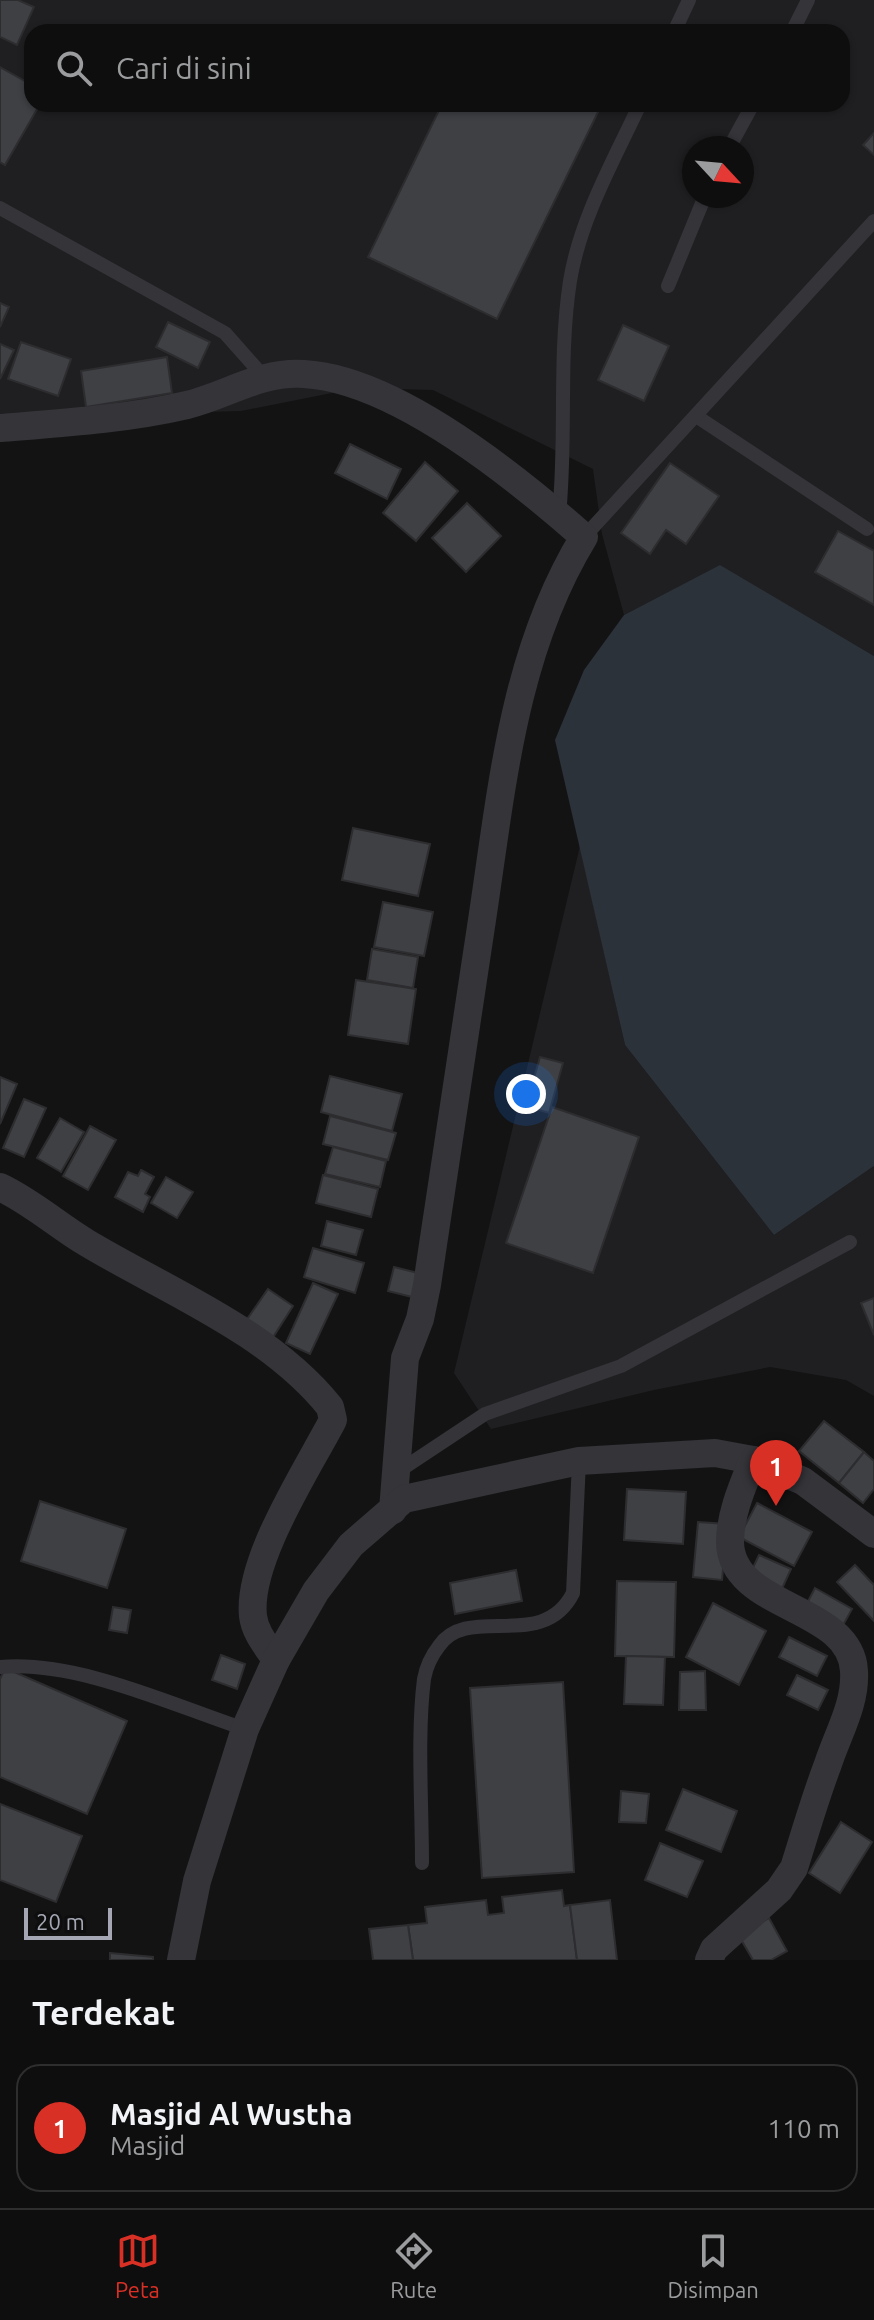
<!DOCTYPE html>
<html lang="id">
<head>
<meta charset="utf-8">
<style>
	body { margin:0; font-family:Ubuntu,sans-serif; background:#171718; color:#f1f3f6 }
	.compass { position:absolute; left:682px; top:136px; width:72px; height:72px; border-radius:50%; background:#0e0e0f; box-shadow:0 2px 6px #0004; rotate:116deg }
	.scale { position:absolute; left:24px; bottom:20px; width:88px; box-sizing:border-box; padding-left:8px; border:4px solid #a5a8b4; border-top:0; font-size:22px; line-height:28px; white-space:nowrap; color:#a5a8b4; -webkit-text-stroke:6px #0e0e0f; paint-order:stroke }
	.you { position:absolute; left:526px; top:1094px; width:28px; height:28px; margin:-20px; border:6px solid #fff; border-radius:50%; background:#1a73e8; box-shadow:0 0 0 12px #1a73e833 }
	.badge { display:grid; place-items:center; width:52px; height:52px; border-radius:50%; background:#d93025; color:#fff; font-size:26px; font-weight:700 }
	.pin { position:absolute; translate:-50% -66px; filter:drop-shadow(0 2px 4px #0008) }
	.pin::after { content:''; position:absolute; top:42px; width:28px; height:24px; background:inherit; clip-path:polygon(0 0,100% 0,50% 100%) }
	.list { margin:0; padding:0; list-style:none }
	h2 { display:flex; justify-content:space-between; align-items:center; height:104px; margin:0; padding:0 32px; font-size:34px }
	h2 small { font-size:26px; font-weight:400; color:#9b9c9e }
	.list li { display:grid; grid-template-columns:52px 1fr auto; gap:24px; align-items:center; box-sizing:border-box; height:128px; margin:0 16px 16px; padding:0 16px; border:2px solid #2e2e2f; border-radius:24px }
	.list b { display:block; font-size:30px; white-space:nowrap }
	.list p { margin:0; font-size:26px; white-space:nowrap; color:#9b9c9e }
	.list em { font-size:26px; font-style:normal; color:#9b9c9e }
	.icon { flex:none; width:44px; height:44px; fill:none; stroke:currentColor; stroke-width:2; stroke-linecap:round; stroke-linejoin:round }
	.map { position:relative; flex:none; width:874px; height:1960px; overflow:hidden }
	.search { position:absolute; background:#0e0e0f; box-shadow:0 2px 6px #0004; left:24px; right:24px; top:24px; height:88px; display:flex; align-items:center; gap:20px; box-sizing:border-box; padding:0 28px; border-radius:24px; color:#9b9c9e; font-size:30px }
	.sheet { height:248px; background:#0e0e0f }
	nav { display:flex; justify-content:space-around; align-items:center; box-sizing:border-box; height:112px; border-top:2px solid #2e2e2f; background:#0e0e0f; font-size:22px; color:#9b9c9e }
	nav a { display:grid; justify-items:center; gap:4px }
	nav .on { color:#d93025 }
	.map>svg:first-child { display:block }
	.built { fill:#1f1f21; fill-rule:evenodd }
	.water { fill:#2b3239 }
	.building { fill:#3f4044; stroke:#2d2d30; stroke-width:2 }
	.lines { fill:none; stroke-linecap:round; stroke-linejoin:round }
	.service { stroke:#343439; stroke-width:14 }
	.minor { stroke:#343439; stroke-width:28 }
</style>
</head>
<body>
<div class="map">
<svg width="874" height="1960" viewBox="0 0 874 1960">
	<rect width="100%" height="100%" fill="#131314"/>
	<g class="built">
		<path d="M 0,0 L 874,0 L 874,656 L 720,566 L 624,615 L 602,534 L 593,469 L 433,390 L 357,388 L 241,411 L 0,418 ZM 32,32 L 842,32 L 842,104 L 32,104 ZM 694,148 L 742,148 L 742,196 L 694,196 Z"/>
		<path d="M 580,846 L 625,1045 L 774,1235 L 874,1166 L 874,1396 L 846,1380 L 770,1367 L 654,1390 L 491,1429 L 454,1373 Z"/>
	</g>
	<path class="water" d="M 720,565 L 874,656 L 874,1166 L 774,1235 L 625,1045 L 555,740 L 584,670 L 624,615 Z"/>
	<g class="building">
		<path d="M 0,0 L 18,0 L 34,7 L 17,45 L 0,37 Z"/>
		<path d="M 0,67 L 32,85 L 32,104 L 40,104 L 5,165 L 0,162 Z"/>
		<path d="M 442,104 L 602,104 L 497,319 L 368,257 Z"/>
		<path d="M 874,133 L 874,155 L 863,145 Z"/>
		<path d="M 0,303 L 9,307 L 0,327 Z"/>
		<path d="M 168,322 L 210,342 L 198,368 L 156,347 Z"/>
		<path d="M 623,325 L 669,346 L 644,401 L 598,380 Z"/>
		<path d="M 21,342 L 71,359 L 58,396 L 8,379 Z"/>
		<path d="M 0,344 L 14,350 L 0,379 Z"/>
		<path d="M 167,357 L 172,393 L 86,407 L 81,371 Z"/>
		<path d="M 350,444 L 401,469 L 387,499 L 335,473 Z"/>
		<path d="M 425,462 L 458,491 L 416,541 L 383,513 Z"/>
		<path d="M 670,463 L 719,496 L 686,544 L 666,530 L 650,554 L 621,533 Z"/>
		<path d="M 467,503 L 501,536 L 466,572 L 432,538 Z"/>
		<path d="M 838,531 L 874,551 L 874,605 L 815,572 Z"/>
		<path d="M 353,828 L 430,844 L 418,896 L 342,880 Z"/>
		<path d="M 383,902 L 433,912 L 424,956 L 374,947 Z"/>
		<path d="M 372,949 L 418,957 L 413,988 L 367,980 Z"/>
		<path d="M 356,980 L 416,989 L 408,1044 L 348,1035 Z"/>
		<path d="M 540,1057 L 563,1063 L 549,1113 L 526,1106 Z"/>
		<path d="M 330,1076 L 402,1094 L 392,1131 L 321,1112 Z"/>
		<path d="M 0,1077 L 17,1084 L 0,1124 Z"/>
		<path d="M 24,1099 L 46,1108 L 24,1157 L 3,1148 Z"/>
		<path d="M 552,1107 L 639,1137 L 593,1273 L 506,1243 Z"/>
		<path d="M 330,1116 L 396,1133 L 388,1160 L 323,1144 Z"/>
		<path d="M 60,1118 L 84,1132 L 61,1172 L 37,1158 Z"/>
		<path d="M 90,1126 L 116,1140 L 88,1190 L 63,1176 Z"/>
		<path d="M 333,1147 L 386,1161 L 380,1187 L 325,1174 Z"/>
		<path d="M 141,1170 L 154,1177 L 145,1194 L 150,1197 L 143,1212 L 115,1197 L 128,1172 L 138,1176 Z"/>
		<path d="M 323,1175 L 378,1189 L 371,1217 L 316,1203 Z"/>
		<path d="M 166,1177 L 193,1192 L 177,1218 L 151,1203 Z"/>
		<path d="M 327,1221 L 363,1230 L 356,1255 L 321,1246 Z"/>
		<path d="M 313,1248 L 364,1263 L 355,1293 L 304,1277 Z"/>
		<path d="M 394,1267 L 422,1274 L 416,1298 L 388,1291 Z"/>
		<path d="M 313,1283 L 338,1294 L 310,1354 L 286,1343 Z"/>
		<path d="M 268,1289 L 293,1306 L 270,1342 L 243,1325 Z"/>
		<path d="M 874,1298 L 874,1335 L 861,1303 Z"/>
		<path d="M 824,1421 L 864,1452 L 839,1483 L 799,1451 Z"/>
		<path d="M 864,1452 L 874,1461 L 874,1489 L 863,1503 L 839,1483 Z"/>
		<path d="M 627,1489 L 686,1492 L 683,1544 L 624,1540 Z"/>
		<path d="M 40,1501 L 126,1529 L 107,1588 L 21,1561 Z"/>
		<path d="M 757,1503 L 812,1532 L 794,1566 L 739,1537 Z"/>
		<path d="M 698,1522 L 727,1524 L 722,1580 L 693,1577 Z"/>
		<path d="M 759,1555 L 791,1569 L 780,1593 L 748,1578 Z"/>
		<path d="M 855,1565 L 874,1585 L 874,1621 L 837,1582 Z"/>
		<path d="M 516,1570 L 522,1601 L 455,1614 L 450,1583 Z"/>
		<path d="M 617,1581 L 676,1582 L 674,1657 L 615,1656 Z"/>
		<path d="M 815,1588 L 852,1609 L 841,1629 L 804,1609 Z"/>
		<path d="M 713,1603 L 766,1631 L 739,1685 L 686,1657 Z"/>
		<path d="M 113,1607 L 131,1610 L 127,1633 L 109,1630 Z"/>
		<path d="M 789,1637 L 827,1656 L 817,1676 L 779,1657 Z"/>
		<path d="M 221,1655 L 245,1664 L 237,1689 L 212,1680 Z"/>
		<path d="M 626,1656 L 665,1657 L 663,1705 L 624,1704 Z"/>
		<path d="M 5,1668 L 127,1721 L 87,1814 L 0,1777 L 0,1679 Z"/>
		<path d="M 705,1671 L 706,1710 L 679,1710 L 680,1672 Z"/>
		<path d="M 797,1675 L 828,1690 L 818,1710 L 787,1695 Z"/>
		<path d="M 563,1682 L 574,1872 L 482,1878 L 470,1688 Z"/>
		<path d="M 683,1789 L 737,1811 L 721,1852 L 666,1830 Z"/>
		<path d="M 621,1791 L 649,1794 L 646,1823 L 619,1822 Z"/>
		<path d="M 0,1804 L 82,1836 L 56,1902 L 0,1880 Z"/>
		<path d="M 841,1822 L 872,1842 L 840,1893 L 809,1873 Z"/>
		<path d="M 660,1843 L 703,1861 L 687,1897 L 645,1880 Z"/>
		<path d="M 562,1890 L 564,1906 L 570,1905 L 577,1960 L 413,1960 L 408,1925 L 427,1923 L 425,1907 L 486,1900 L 488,1915 L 504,1913 L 502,1897 Z"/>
		<path d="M 610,1900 L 617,1960 L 577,1960 L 570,1905 Z"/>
		<path d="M 769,1918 L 787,1951 L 771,1960 L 753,1960 L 739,1936 Z"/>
		<path d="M 408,1925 L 413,1960 L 373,1960 L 369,1929 Z"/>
		<path d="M 110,1953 L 153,1957 L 153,1960 L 110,1960 Z"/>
	</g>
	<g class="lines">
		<g class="service">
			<path d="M 674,32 L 689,0"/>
			<path d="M 792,32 L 808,0"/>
			<path d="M 729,148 L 753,104"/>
			<path d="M 0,208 L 225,333 L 264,377"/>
			<path d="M 668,286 L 705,196"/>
			<path d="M 696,416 L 867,529"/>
			<path d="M 559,515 C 567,437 558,359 570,281 C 580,219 614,160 640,104"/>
			<path d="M 584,537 L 874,221"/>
			<path d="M 396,1473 L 485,1414 L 621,1366 L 850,1242"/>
			<path d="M 0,1667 C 77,1660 172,1705 245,1729"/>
			<path d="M 422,1863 C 422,1806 417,1734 424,1679 C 426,1668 432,1655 439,1646 C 468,1603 543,1653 573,1593 L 579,1461"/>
		</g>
		<g class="minor">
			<path d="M 0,428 C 62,423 127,419 187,405 C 227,395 261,371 304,374 C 396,379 517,478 584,537 C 513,653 502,788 482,920 C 464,1041 445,1163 427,1285 L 420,1319 L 405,1358 L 393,1510"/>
			<path d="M 0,1187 C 32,1202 57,1225 87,1243 C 169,1292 269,1331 330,1407 L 333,1420 C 307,1470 247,1561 253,1616 C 255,1633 267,1646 276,1660"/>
			<path d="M 181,1960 L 197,1881 L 245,1729 L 276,1660 L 316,1591 L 351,1545 L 404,1499 L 579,1461 L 715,1453 L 753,1460 L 803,1481 L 874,1534"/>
			<path d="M 709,1960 L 714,1949 L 779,1890 L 794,1868 C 805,1833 815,1798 828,1764 C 838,1733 856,1704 854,1671 C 851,1605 731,1610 730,1542 C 730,1514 743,1485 753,1460"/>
		</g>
	</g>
</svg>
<svg class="compass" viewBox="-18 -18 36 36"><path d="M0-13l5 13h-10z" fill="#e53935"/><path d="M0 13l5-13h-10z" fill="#9b9c9e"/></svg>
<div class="scale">20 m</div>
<div class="you"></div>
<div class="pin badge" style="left:776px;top:1506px">1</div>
<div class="search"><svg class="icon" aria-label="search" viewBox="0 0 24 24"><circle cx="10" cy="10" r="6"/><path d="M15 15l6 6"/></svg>Cari di sini</div>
</div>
<section class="sheet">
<h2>Terdekat<small></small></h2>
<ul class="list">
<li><span class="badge">1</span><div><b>Masjid Al Wustha</b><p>Masjid</p></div><em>110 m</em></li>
</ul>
</section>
<nav>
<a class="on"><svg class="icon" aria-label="map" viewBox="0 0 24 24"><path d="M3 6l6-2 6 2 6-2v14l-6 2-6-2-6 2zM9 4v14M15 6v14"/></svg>Peta</a>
<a><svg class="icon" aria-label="directions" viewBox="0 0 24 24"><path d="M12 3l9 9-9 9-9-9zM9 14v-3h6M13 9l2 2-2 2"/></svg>Rute</a>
<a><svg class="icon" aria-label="saved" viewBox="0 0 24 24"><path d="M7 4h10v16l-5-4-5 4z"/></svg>Disimpan</a>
</nav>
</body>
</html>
